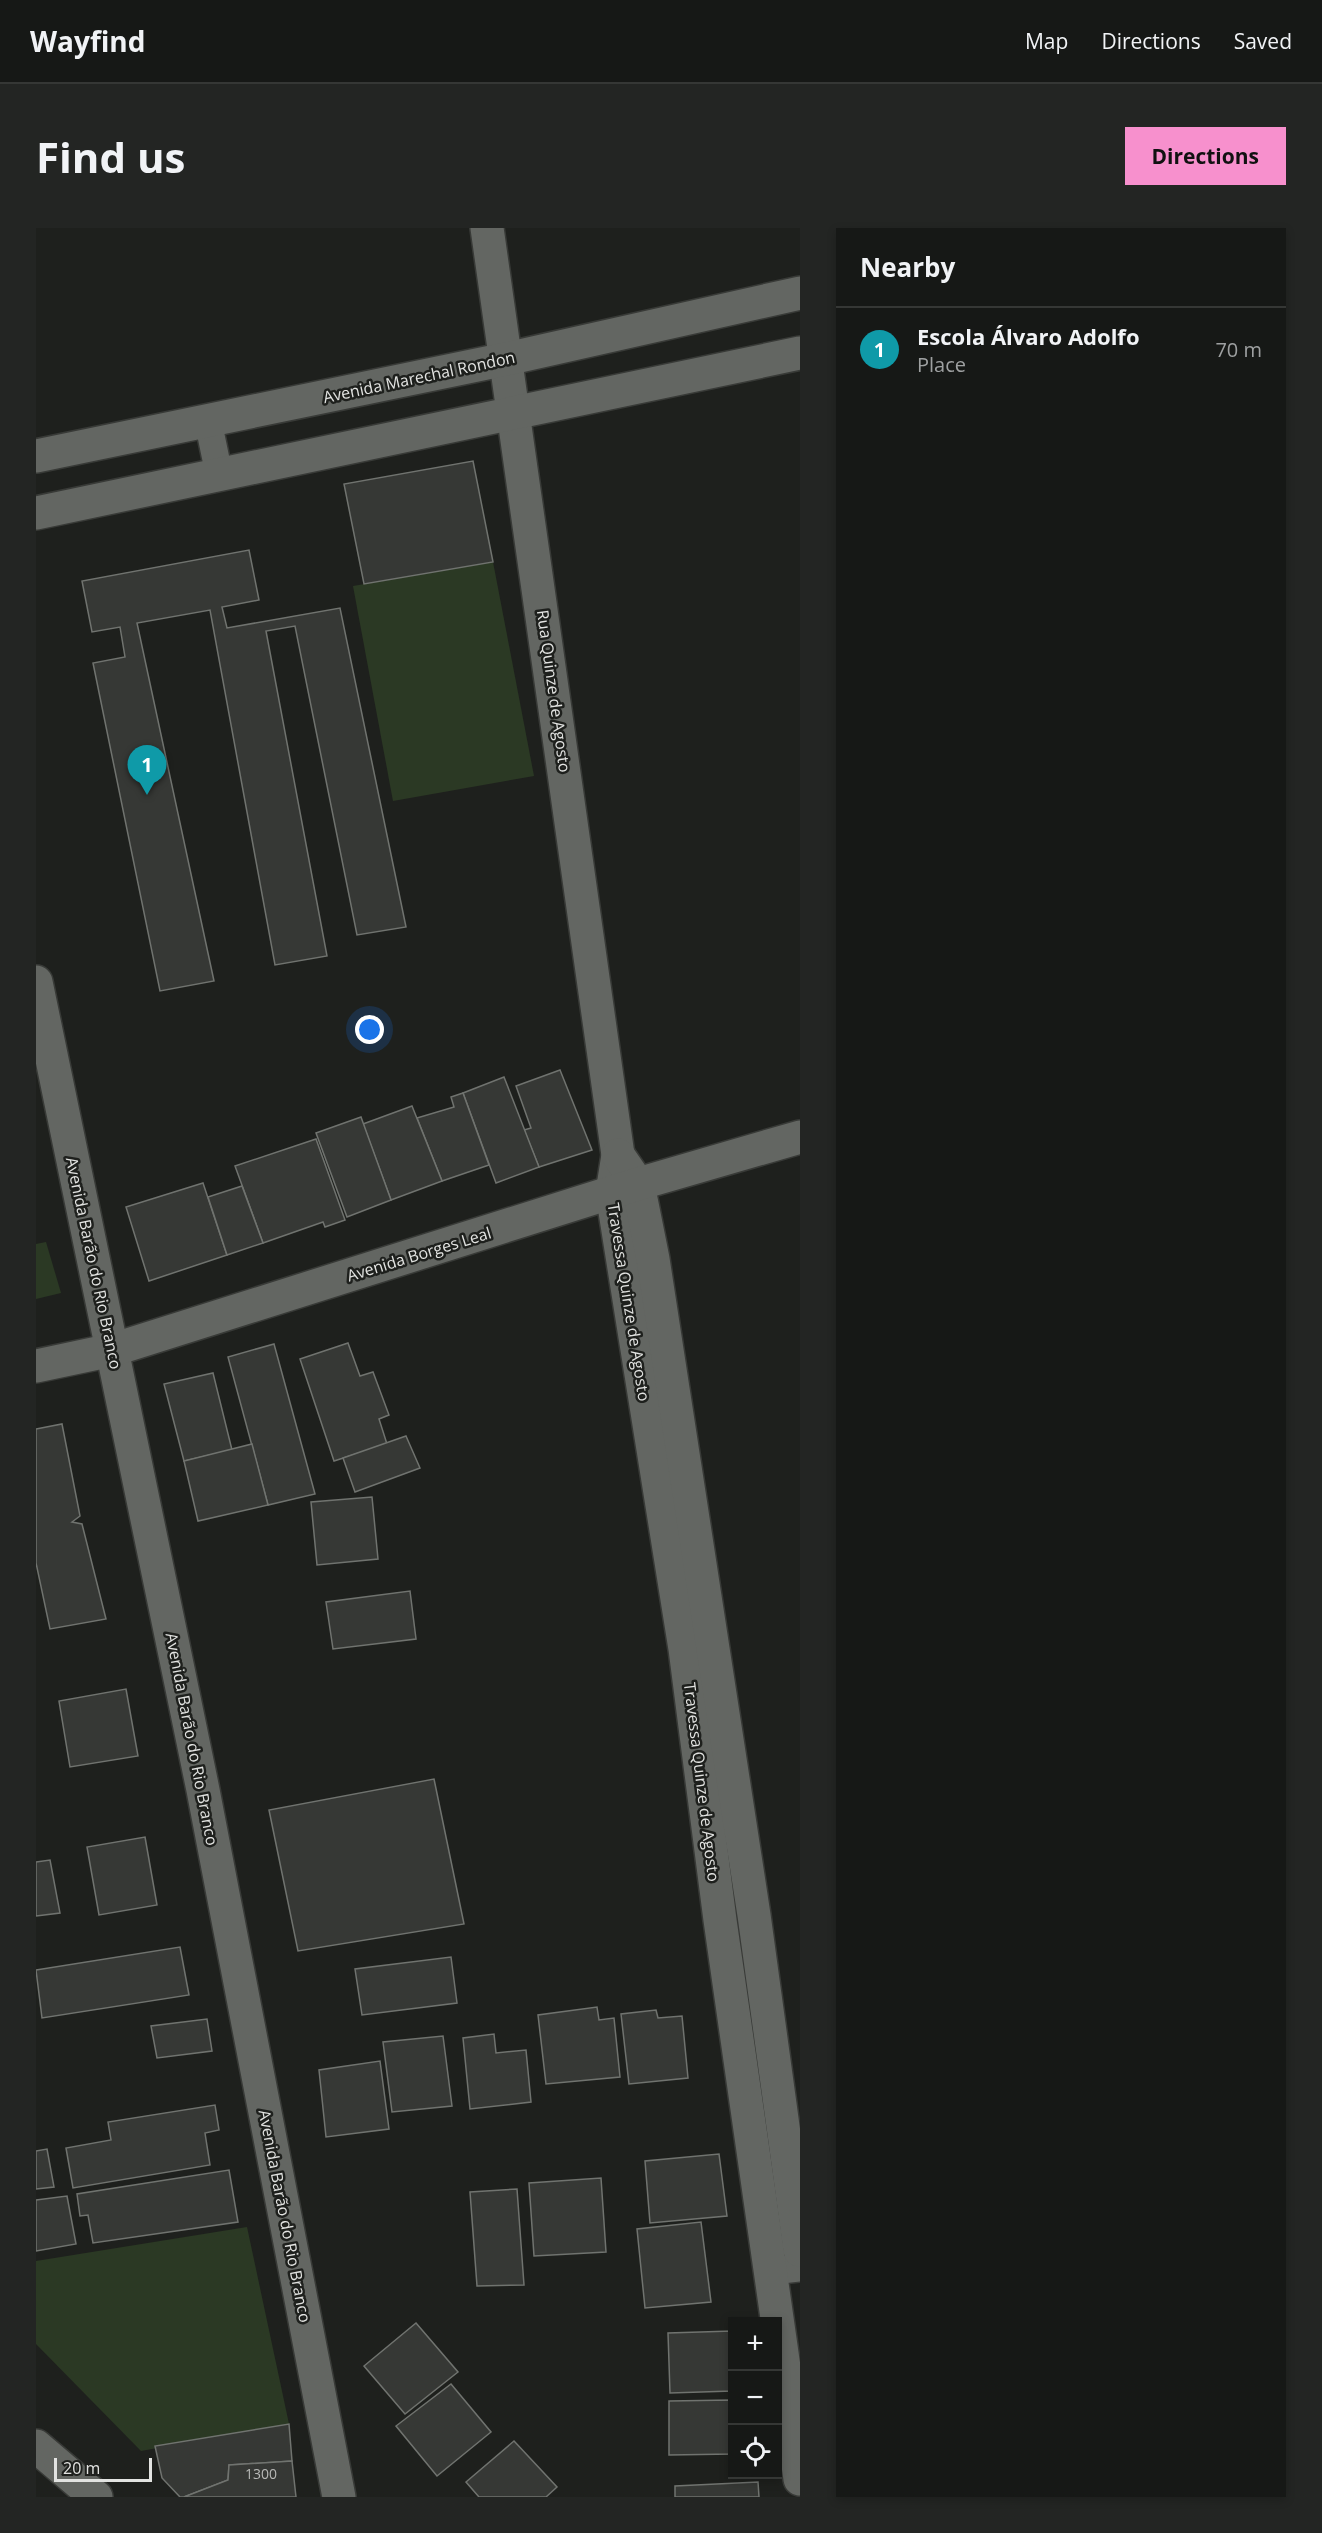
<!DOCTYPE html>
<html lang="en">
<head>
<meta charset="utf-8">
<style>
	body { margin:0; font-family:"Open Sans",sans-serif; background:#232523; color:#f1f3f6 }
	.controls { position:absolute; right:18px; bottom:18px; display:grid; overflow:hidden; border-radius:0px; box-shadow:0 3px 9px #0003 }
	.controls button { width:54px; height:54px; display:grid; place-items:center; padding:0; border:0; border-bottom:2px solid #353735; background:#161816; color:#f1f3f6; font:30px sans-serif }
	.scale { position:absolute; left:18px; bottom:15px; width:98px; box-sizing:border-box; padding-left:6px; border:3px solid #e2e3e1; border-top:0; font-size:16px; line-height:21px; white-space:nowrap; color:#e2e3e1; -webkit-text-stroke:4px #1e201d; paint-order:stroke }
	.you { position:absolute; left:334px; top:802px; width:21px; height:21px; margin:-15px; border:4px solid #fff; border-radius:50%; background:#1a73e8; box-shadow:0 0 0 9px #1a73e833 }
	.badge { display:grid; place-items:center; width:39px; height:39px; border-radius:50%; background:#f790cd; color:#fff; font-size:20px; font-weight:700 }
	.pin { position:absolute; translate:-50% -50px; filter:drop-shadow(0 2px 3px #0008) }
	.pin::after { content:''; position:absolute; top:32px; width:21px; height:18px; background:inherit; clip-path:polygon(0 0,100% 0,50% 100%) }
	.list { margin:0; padding:0; list-style:none }
	h2 { display:flex; justify-content:space-between; align-items:center; height:78px; margin:0; padding:0 24px; font-size:26px }
	h2 small { font-size:20px; font-weight:400; color:#9ea0a1 }
	.list li { display:grid; grid-template-columns:39px 1fr auto; gap:18px; align-items:center; box-sizing:border-box; height:84px; padding:0 24px; border-top:2px solid #353735 }
	.list b { display:block; font-size:22px; white-space:nowrap }
	.list p { margin:0; font-size:20px; white-space:nowrap; color:#9ea0a1 }
	.list em { font-size:20px; font-style:normal; color:#9ea0a1 }
	.icon { flex:none; width:33px; height:33px; fill:none; stroke:currentColor; stroke-width:2; stroke-linecap:round; stroke-linejoin:round }
	.map { position:relative; flex:none; width:764px; height:2269px; overflow:hidden; border-radius:0px }
	header { display:flex; align-items:center; gap:36px; box-sizing:border-box; height:84px; padding:0 30px; background:#161816; border-bottom:2px solid #353735 }
	header strong { font-size:28px }
	nav { display:flex; gap:33px; margin-inline-start:auto; font-size:21px }
	.intro { display:flex; align-items:center; justify-content:space-between; box-sizing:border-box; height:144px; padding:0 36px }
	h1 { margin:0; font-size:42px }
	.button { padding:15px 27px; border-radius:0px; background:#f790cd; color:#111; font-size:21px; font-weight:700 }
	main { display:flex; gap:36px; padding:0 36px }
	aside { flex:1; background:#161816; border-radius:0px; box-shadow:0 3px 9px #0003 }
	.map>svg:first-child { display:block }
	.green { fill:#2b3924 }
	.building { fill:#363835; stroke:#70736f; stroke-width:1.5 }
	.lines { fill:none; stroke-linecap:round; stroke-linejoin:round }
	.street-casing { stroke:#383a37; stroke-width:30 }
	.secondary-casing { stroke:#383a37; stroke-width:36 }
	.street { stroke:#636662; stroke-width:27 }
	.secondary { stroke:#636662; stroke-width:33 }
	.labels { text-anchor:middle; dominant-baseline:central; stroke-width:5; stroke-linejoin:round; paint-order:stroke }
	.number-label { font-size:14px; fill:#b7b8b6 }
	.street-label { font-size:16px; fill:#e2e3e1; stroke:#1e201d }
</style>
</head>
<body>
<header>
<strong>Wayfind</strong>
<nav><a>Map</a><a>Directions</a><a>Saved</a></nav>
</header>
<div class="intro"><h1>Find us</h1><a class="button">Directions</a></div>
<main>
<div class="map">
<svg width="764" height="2269" viewBox="0 0 764 2269">
	<rect width="100%" height="100%" fill="#1e201d"/>
	<g class="green">
		<path d="M 457,334 L 498,548 L 357,573 L 317,358 Z"/>
		<path d="M 10,1014 L 25,1065 L 0,1071 L 0,1016 Z"/>
		<path d="M 211,1999 L 253,2196 L 105,2223 L 0,2116 L 0,2033 Z"/>
	</g>
	<g class="building">
		<path d="M 437,233 L 457,334 L 328,356 L 308,256 Z"/>
		<path d="M 213,322 L 223,372 L 186,379 L 191,400 L 304,380 L 370,699 L 321,707 L 259,398 L 230,403 L 291,728 L 239,737 L 174,382 L 101,395 L 178,753 L 124,763 L 57,435 L 89,429 L 84,399 L 56,404 L 46,353 Z"/>
		<path d="M 524,842 L 556,922 L 503,939 L 488,902 L 495,900 L 480,858 Z"/>
		<path d="M 468,849 L 503,939 L 460,955 L 427,865 Z"/>
		<path d="M 427,865 L 453,937 L 406,953 L 381,890 L 418,879 L 415,869 Z"/>
		<path d="M 376,878 L 406,953 L 355,972 L 327,896 Z"/>
		<path d="M 325,889 L 355,972 L 311,989 L 280,905 Z"/>
		<path d="M 280,911 L 309,992 L 289,999 L 287,994 L 227,1015 L 199,938 Z"/>
		<path d="M 167,955 L 191,1027 L 113,1053 L 90,979 Z"/>
		<path d="M 206,958 L 227,1015 L 191,1027 L 172,969 Z"/>
		<path d="M 312,1115 L 324,1148 L 337,1144 L 353,1187 L 343,1191 L 351,1216 L 298,1233 L 264,1131 Z"/>
		<path d="M 238,1116 L 279,1266 L 232,1277 L 192,1129 Z"/>
		<path d="M 177,1145 L 196,1222 L 148,1233 L 128,1156 Z"/>
		<path d="M 26,1196 L 44,1288 L 36,1294 L 46,1296 L 70,1391 L 14,1401 L 0,1335 L 0,1201 Z"/>
		<path d="M 370,1208 L 384,1240 L 319,1264 L 307,1230 Z"/>
		<path d="M 216,1216 L 232,1277 L 162,1293 L 148,1233 Z"/>
		<path d="M 336,1269 L 342,1331 L 281,1337 L 275,1274 Z"/>
		<path d="M 374,1363 L 380,1411 L 297,1421 L 290,1374 Z"/>
		<path d="M 90,1461 L 102,1528 L 34,1539 L 23,1473 Z"/>
		<path d="M 398,1551 L 428,1696 L 262,1723 L 233,1582 Z"/>
		<path d="M 109,1609 L 121,1677 L 63,1687 L 51,1619 Z"/>
		<path d="M 14,1632 L 24,1685 L 0,1688 L 0,1634 Z"/>
		<path d="M 144,1719 L 153,1767 L 6,1790 L 0,1742 Z"/>
		<path d="M 415,1729 L 421,1775 L 326,1787 L 319,1741 Z"/>
		<path d="M 561,1779 L 563,1792 L 578,1790 L 584,1849 L 510,1856 L 502,1787 Z"/>
		<path d="M 620,1782 L 622,1790 L 646,1788 L 652,1850 L 593,1856 L 585,1786 Z"/>
		<path d="M 171,1791 L 176,1823 L 121,1830 L 115,1798 Z"/>
		<path d="M 458,1806 L 460,1825 L 490,1822 L 495,1874 L 434,1881 L 427,1810 Z"/>
		<path d="M 407,1808 L 416,1878 L 356,1884 L 347,1814 Z"/>
		<path d="M 344,1833 L 353,1901 L 290,1909 L 283,1842 Z"/>
		<path d="M 179,1877 L 183,1902 L 169,1905 L 174,1937 L 37,1960 L 30,1920 L 75,1912 L 72,1894 Z"/>
		<path d="M 11,1921 L 18,1959 L 0,1961 L 0,1923 Z"/>
		<path d="M 683,1926 L 691,1988 L 614,1995 L 609,1933 Z"/>
		<path d="M 193,1942 L 202,1994 L 57,2015 L 52,1987 L 44,1988 L 41,1966 Z"/>
		<path d="M 565,1950 L 570,2024 L 498,2028 L 493,1955 Z"/>
		<path d="M 481,1961 L 488,2057 L 441,2058 L 434,1964 Z"/>
		<path d="M 31,1968 L 40,2016 L 0,2023 L 0,1972 Z"/>
		<path d="M 665,1994 L 675,2074 L 609,2080 L 601,2001 Z"/>
		<path d="M 380,2095 L 422,2144 L 369,2186 L 328,2138 Z"/>
		<path d="M 696,2103 L 696,2163 L 634,2165 L 632,2105 Z"/>
		<path d="M 415,2156 L 455,2204 L 401,2248 L 360,2198 Z"/>
		<path d="M 696,2172 L 696,2226 L 633,2227 L 633,2173 Z"/>
		<path d="M 253,2196 L 256,2233 L 193,2237 L 192,2252 L 148,2269 L 144,2269 L 126,2250 L 119,2218 Z"/>
		<path d="M 478,2213 L 521,2259 L 510,2269 L 443,2269 L 430,2254 Z"/>
		<path d="M 256,2233 L 260,2269 L 148,2269 L 192,2252 L 193,2237 Z"/>
		<path d="M 722,2254 L 723,2269 L 639,2269 L 639,2258 Z"/>
	</g>
	<g class="lines">
		<g class="street-casing">
			<g id="street">
				<path d="M 172,193 L 183,246"/>
				<path d="M 736,2043 L 764,2040"/>
			</g>
		</g>
		<g class="secondary-casing">
			<g id="secondary">
				<path d="M 451,0 L 582,927 L 576,965 L 649,1421 L 684,1692 L 764,2251"/>
				<path d="M 0,228 L 470,131 L 764,65"/>
				<path d="M 0,285 L 764,125"/>
				<path d="M 0,754 L 167,1562 L 303,2269"/>
				<path d="M 582,927 L 602,956 L 617,1031 L 718,1687 L 764,2022"/>
				<path d="M 0,1138 L 76,1122 L 602,956 L 764,909"/>
				<path d="M 0,2218 L 60,2269"/>
			</g>
		</g>
		<use href="#street" class="street"/>
		<use href="#secondary" class="secondary"/>
	</g>
	<g class="labels">
		<g class="number-label">
			<text x="225" y="2245">1300</text>
		</g>
		<g class="street-label">
			<text transform="translate(383 149) rotate(-12)">Avenida Marechal Rondon</text>
			<text transform="translate(518 463) rotate(82)">Rua Quinze de Agosto</text>
			<text transform="translate(383 1026) rotate(-17)">Avenida Borges Leal</text>
			<text transform="translate(58 1035) rotate(78)">Avenida Barão do Rio Branco</text>
			<text transform="translate(593 1074) rotate(81)">Travessa Quinze de Agosto</text>
			<text transform="translate(156 1511) rotate(79)">Avenida Barão do Rio Branco</text>
			<text transform="translate(666 1554) rotate(83)">Travessa Quinze de Agosto</text>
			<text transform="translate(249 1988) rotate(79)">Avenida Barão do Rio Branco</text>
		</g>
	</g>
</svg>
<div class="controls">
<button>+</button>
<button>−</button>
<button><svg class="icon" aria-label="locate" viewBox="0 0 24 24"><circle cx="12" cy="12" r="6"/><path d="M12 2v4M12 18v4M2 12h4M18 12h4"/></svg></button>
</div>
<div class="scale">20 m</div>
<div class="you"></div>
<div class="pin badge" style="left:111px;top:567px;background:#0f9aa8">1</div>
</div>
<aside>
<h2>Nearby<small></small></h2>
<ul class="list">
<li><span class="badge" style="background:#0f9aa8">1</span><div><b>Escola Álvaro Adolfo</b><p>Place</p></div><em>70 m</em></li>
</ul>
</aside>
</main>
</body>
</html>
